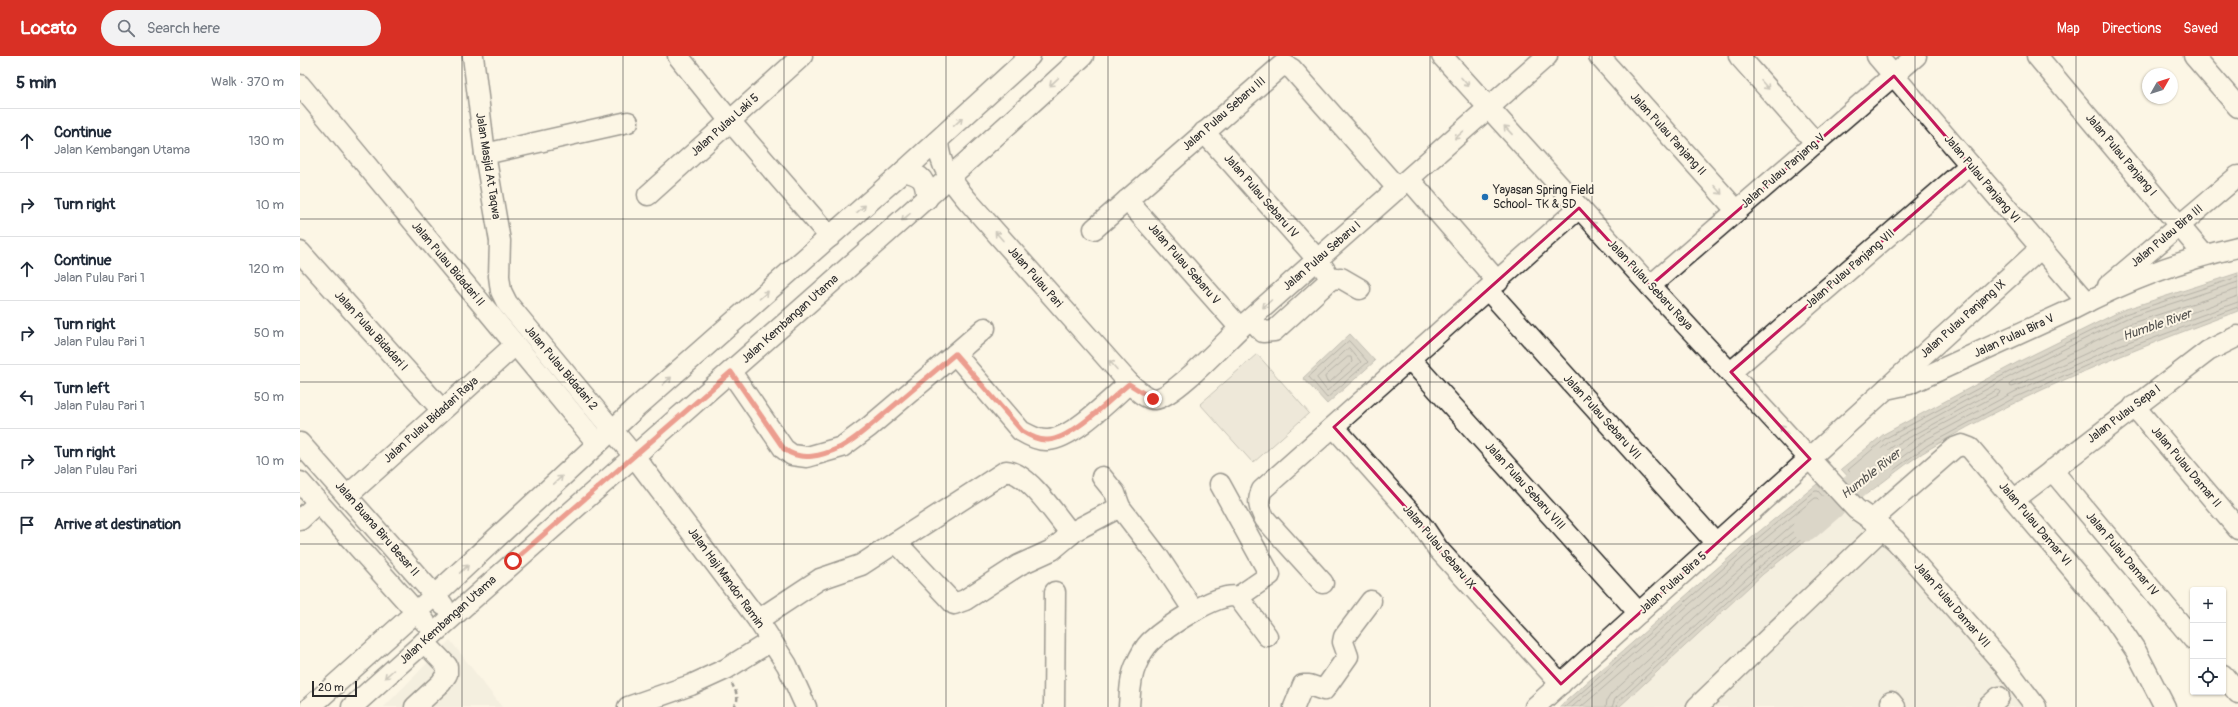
<!DOCTYPE html>
<html lang="en">
<head>
<meta charset="utf-8">
<style>
	body { margin:0; font-family:Pangolin,sans-serif; background:#f2f2f3; color:#1f2937 }
	.controls { position:absolute; right:12px; bottom:12px; display:grid; overflow:hidden; border-radius:4px; box-shadow:0 1px 3px #0004 }
	.controls button { width:36px; height:36px; display:grid; place-items:center; padding:0; border:0; border-bottom:1px solid #e0e1e3; background:#fff; color:#1f2937; font:20px sans-serif }
	.compass { position:absolute; left:1842px; top:12px; width:36px; height:36px; border-radius:50%; background:#fff; box-shadow:0 1px 3px #0004; rotate:51deg }
	.scale { position:absolute; left:12px; bottom:10px; width:45px; box-sizing:border-box; padding-left:4px; border:2px solid #2b2b2b; border-top:0; font-size:11px; line-height:14px; white-space:nowrap; color:#2b2b2b; -webkit-text-stroke:3px #fcf5e5; paint-order:stroke }
	.stop { position:absolute; width:12px; height:12px; margin:-9px; border:3px solid #d93025; border-radius:50%; background:#fff }
	.stop.end { background:#d93025; border-color:#fff; box-shadow:0 1px 4px #0008 }
	.list { margin:0; padding:0; list-style:none }
	h2 { display:flex; justify-content:space-between; align-items:center; height:52px; margin:0; padding:0 16px; font-size:17px }
	h2 small { font-size:13px; font-weight:400; color:#747a83 }
	.list li { display:grid; grid-template-columns:26px 1fr auto; gap:12px; align-items:center; box-sizing:border-box; height:64px; padding:0 16px; border-top:1px solid #e0e1e3 }
	.list b { display:block; font-size:15px; white-space:nowrap }
	.list p { margin:0; font-size:13px; white-space:nowrap; color:#747a83 }
	.list em { font-size:13px; font-style:normal; color:#747a83 }
	.icon { flex:none; width:22px; height:22px; fill:none; stroke:currentColor; stroke-width:2; stroke-linecap:round; stroke-linejoin:round }
	.map { position:relative; flex:none; width:1938px; height:651px; overflow:hidden }
	header { display:flex; align-items:center; gap:24px; box-sizing:border-box; height:56px; padding:0 20px; background:#d93025; color:#fff }
	header strong { font-size:19px }
	nav { display:flex; gap:22px; margin-inline-start:auto; font-size:14px }
	.search { width:280px; height:36px; background:#f2f2f3; display:flex; align-items:center; gap:10px; box-sizing:border-box; padding:0 14px; border-radius:22px; color:#747a83; font-size:15px }
	main { display:flex }
	aside { flex:1; background:#fff }
	.map>svg:first-child { display:block }
	.built { fill:#ece6d7 }
	.green { fill:#ded8ca; stroke:#84827a }
	.water { fill:#b4b0a5; stroke:#7d7b74 }
	.lines { fill:none; stroke-linecap:round; stroke-linejoin:round }
	.shore { stroke:#62605c; stroke-width:1 }
	.river { stroke:#b4b0a5; stroke-width:27 }
	.minor-casing { stroke:#2b2b2b; stroke-width:23 }
	.path { stroke:#2b2b2b; stroke-width:2.5; stroke-dasharray:4 3; stroke-linecap:butt }
	.minor { stroke:#fcf5e5; stroke-width:20 }
	.oneway { stroke:#949088 }
	.route { stroke:#d93025; stroke-width:5 }
	.marked { fill:none; stroke:#c2185b; stroke-width:3; stroke-linejoin:round }
	.grid { fill:none; stroke:#2b2b2b; stroke-width:1; stroke-opacity:0.55 }
	.poi-dot { fill:#1f6fb2; stroke:#fcf5e5; stroke-width:1.5 }
	.labels { text-anchor:middle; dominant-baseline:central; stroke-width:4; stroke-linejoin:round; paint-order:stroke }
	.street-label { font-size:12px; fill:#2b2b2b; stroke:#fcf5e5 }
	.poi-label { font-size:12px; fill:#2b2b2b; stroke:#fcf5e5; text-anchor:start }
	.water-label { font-size:13px; font-style:italic; fill:#545350; stroke:#fcf5e5 }
</style>
</head>
<body>
<header>
<strong>Locato</strong>
<div class="search"><svg class="icon" aria-label="search" viewBox="0 0 24 24"><circle cx="10" cy="10" r="6"/><path d="M15 15l6 6"/></svg>Search here</div>
<nav><a>Map</a><a>Directions</a><a>Saved</a></nav>
</header>
<main>
<aside>
<h2>5 min<small>Walk · 370 m</small></h2>
<ul class="list">
<li><svg class="icon" aria-label="ahead" viewBox="0 0 24 24"><path d="M12 20V5M6 11l6-6 6 6"/></svg><div><b>Continue</b><p>Jalan Kembangan Utama</p></div><em>130 m</em></li>
<li><svg class="icon" aria-label="right" viewBox="0 0 24 24"><path d="M7 20v-9h11M14 6l5 5-5 5"/></svg><div><b>Turn right</b></div><em>10 m</em></li>
<li><svg class="icon" aria-label="ahead" viewBox="0 0 24 24"><path d="M12 20V5M6 11l6-6 6 6"/></svg><div><b>Continue</b><p>Jalan Pulau Pari 1</p></div><em>120 m</em></li>
<li><svg class="icon" aria-label="right" viewBox="0 0 24 24"><path d="M7 20v-9h11M14 6l5 5-5 5"/></svg><div><b>Turn right</b><p>Jalan Pulau Pari 1</p></div><em>50 m</em></li>
<li><svg class="icon" aria-label="left" viewBox="0 0 24 24"><path d="M17 20v-9H6M10 6l-5 5 5 5"/></svg><div><b>Turn left</b><p>Jalan Pulau Pari 1</p></div><em>50 m</em></li>
<li><svg class="icon" aria-label="right" viewBox="0 0 24 24"><path d="M7 20v-9h11M14 6l5 5-5 5"/></svg><div><b>Turn right</b><p>Jalan Pulau Pari</p></div><em>10 m</em></li>
<li><svg class="icon" aria-label="arrive" viewBox="0 0 24 24"><path d="M6 21V4h12l-3 4 3 4H6"/></svg><div><b>Arrive at destination</b></div></li>
</ul>
</aside>
<div class="map">
<svg width="1938" height="651" viewBox="0 0 1938 651">
	<rect width="100%" height="100%" fill="#fcf5e5"/>
	<filter id="ink" filterUnits="userSpaceOnUse"><feTurbulence type="fractalNoise" baseFrequency=".025" numOctaves="2"/><feDisplacementMap in="SourceGraphic" scale="8" xChannelSelector="R" yChannelSelector="G"/><feConvolveMatrix kernelMatrix="1 2 1 2 8 2 1 2 1" color-interpolation-filters="sRGB"/></filter>
	<g filter="url(#ink)">
		<g class="built">
			<path d="M 1544,441 L 1745,651 L 1301,651 Z"/>
			<path d="M 150,584 L 202,651 L 84,651 Z"/>
		</g>
		<path class="green" d="M 957,298 L 1009,357 L 953,407 L 900,348 Z"/>
		<g class="water">
			<path d="M 1938,217 L 1938,255 C 1833,294 1728,334 1631,392 C 1608,405 1587,424 1565,439 L 1541,413 L 1584,378 L 1720,305 L 1823,254 Z"/>
			<path d="M 1050,278 L 1075,305 L 1027,348 L 1003,322 Z"/>
			<path d="M 1517,428 L 1542,456 L 1463,518 L 1319,651 L 1259,651 L 1455,479 Z"/>
		</g>
		<g class="lines">
			<g class="shore">
				<path d="M 1938,221 L 1825,258 L 1722,309 L 1586,382 L 1548,414 L 1567,433 L 1628,389 L 1716,341 L 1819,295 L 1938,251"/>
				<path d="M 1938,226 L 1827,262 L 1724,313 L 1589,386 L 1555,415 L 1567,427 L 1625,384 L 1714,336 L 1817,290 L 1938,246"/>
				<path d="M 1938,233 L 1829,268 L 1711,327 L 1710,330 L 1712,331 L 1720,328 L 1815,284 L 1938,240"/>
				<path d="M 1049,285 L 1068,306 L 1027,342 L 1009,321 Z"/>
				<path d="M 1049,292 L 1061,306 L 1027,335 L 1017,322 Z"/>
				<path d="M 1048,301 L 1051,301 L 1052,306 L 1030,326 L 1027,326 L 1025,321 Z"/>
				<path d="M 1697,334 L 1700,335 L 1699,338 L 1622,379 L 1568,418 L 1564,416 L 1564,413 L 1592,391 Z"/>
				<path d="M 1265,651 L 1458,482 L 1515,435 L 1518,435 L 1535,454 L 1535,457 L 1461,515 L 1318,646 L 1317,651"/>
				<path d="M 1272,651 L 1461,486 L 1515,442 L 1517,442 L 1528,453 L 1527,456 L 1458,512 L 1315,643 L 1312,651"/>
				<path d="M 1281,651 L 1514,450 L 1517,450 L 1519,455 L 1454,507 L 1311,638 L 1307,644 L 1306,651"/>
			</g>
			<path class="river" d="M 1506,472 L 1583,406"/>
			<g class="minor-casing">
				<g id="minor">
					<path d="M 173,0 L 185,98 L 200,185 L 199,220 L 201,235 L 207,247 L 334,400 L 458,564 L 487,609 L 506,651"/>
					<path d="M 378,0 L 430,65 L 530,181"/>
					<path d="M 1142,0 L 1350,230 L 1556,453 L 1572,464 L 1596,485 L 1705,610 L 1736,651"/>
					<path d="M 1299,0 L 1437,155"/>
					<path d="M 1439,0 L 1516,87"/>
					<path d="M 1577,0 L 1787,246"/>
					<path d="M 1737,0 L 1904,199"/>
					<path d="M 1894,0 L 1938,51"/>
					<path d="M 0,29 L 297,387"/>
					<path d="M 904,76 L 1018,204 L 1031,223"/>
					<path d="M 638,85 C 639,110 652,126 668,145 L 829,327 C 836,333 845,343 855,343 C 873,342 925,286 940,272 L 1247,0"/>
					<path d="M 185,98 L 328,66"/>
					<path d="M 604,115 C 623,120 625,123 627,143"/>
					<path d="M 1109,123 L 1198,226"/>
					<path d="M 348,139 L 502,0"/>
					<path d="M 827,144 L 940,272"/>
					<path d="M 794,173 L 981,10 L 985,9 L 992,13 L 1098,133"/>
					<path d="M 0,196 L 141,353"/>
					<path d="M 1350,230 L 1616,0"/>
					<path d="M 1808,230 L 1938,120"/>
					<path d="M 1188,234 L 1416,487"/>
					<path d="M 951,263 L 963,276 L 974,275 L 1031,223 L 1041,222 L 1060,233"/>
					<path d="M 655,298 L 685,272"/>
					<path d="M 1110,303 L 1339,557"/>
					<path d="M 431,316 L 484,393 L 492,399 L 507,401 L 542,391 L 569,371 L 655,298 L 721,375 C 729,379 738,385 748,384 C 772,383 811,343 829,327"/>
					<path d="M 1431,316 L 1670,109"/>
					<path d="M 1587,332 L 1741,192"/>
					<path d="M 1834,350 L 1938,473"/>
					<path d="M 1034,371 L 1124,472 L 1138,493 L 1261,628"/>
					<path d="M 0,387 L 143,549"/>
					<path d="M 1752,414 L 1893,583"/>
					<path d="M 802,421 L 815,437 L 820,451 L 859,502 L 894,555"/>
					<path d="M 0,426 L 125,566"/>
					<path d="M 920,428 L 970,519 L 938,541"/>
					<path d="M 47,440 L 215,289"/>
					<path d="M 1715,443 L 1908,295 L 1938,280"/>
					<path d="M 0,464 L 18,447"/>
					<path d="M 1572,464 L 1654,392 L 1662,389 L 1670,392 L 1813,561 L 1836,595 L 1865,651"/>
					<path d="M 596,486 L 654,548 L 665,544 L 719,509 L 752,494 L 776,474 L 820,451"/>
					<path d="M 1023,527 L 965,463 C 959,452 957,445 962,434 L 1279,152"/>
					<path d="M 458,564 L 520,523 L 561,509 L 706,415 C 728,416 757,461 771,478"/>
					<path d="M 1923,619 L 1938,637"/>
					<path d="M 1591,646 L 1595,651"/>
					<path d="M 10,651 L 135,539 L 337,351 L 604,115 L 730,0"/>
					<path d="M 52,651 C 294,432 543,221 783,0"/>
					<path d="M 115,651 L 141,627 L 147,618 L 147,610 L 124,586"/>
					<path d="M 328,651 L 391,629 L 426,613 L 471,585"/>
					<path d="M 754,651 L 755,536"/>
					<path d="M 829,651 C 830,637 830,622 836,609 C 839,602 845,591 850,586 C 864,573 919,534 938,541 L 967,580"/>
					<path d="M 994,651 L 1003,629 L 1009,629 L 1024,634 L 1048,600 L 1043,586 L 1044,581 L 1071,545"/>
					<path d="M 1235,651 L 1586,333 L 1609,328 L 1773,253 C 1824,226 1881,204 1938,191"/>
					<path d="M 1397,651 L 1583,472"/>
					<path d="M 1688,651 L 1699,641"/>
				</g>
			</g>
			<path class="path" d="M 432,628 C 436,636 441,644 433,651"/>
			<use href="#minor" class="minor"/>
		</g>
		<defs><path id="oneway-shaft" d="M-6 0H5M1.5-3L5.5 0L1.5 3" fill="none" stroke-width="1.6" stroke-linecap="round" stroke-linejoin="round"/></defs>
		<g class="oneway">
			<use href="#oneway-shaft" transform="translate(754 26) rotate(137)"/>
			<use href="#oneway-shaft" transform="translate(1165 26) rotate(49)"/>
			<use href="#oneway-shaft" transform="translate(1465 29) rotate(48)"/>
			<use href="#oneway-shaft" transform="translate(658 66) rotate(-43)"/>
			<use href="#oneway-shaft" transform="translate(1208 74) rotate(-133)"/>
			<use href="#oneway-shaft" transform="translate(1159 79) rotate(139)"/>
			<use href="#oneway-shaft" transform="translate(1418 134) rotate(48)"/>
			<use href="#oneway-shaft" transform="translate(561 153) rotate(-41)"/>
			<use href="#oneway-shaft" transform="translate(606 161) rotate(139)"/>
			<use href="#oneway-shaft" transform="translate(1295 170) rotate(-132)"/>
			<use href="#oneway-shaft" transform="translate(699 180) rotate(-131)"/>
			<use href="#oneway-shaft" transform="translate(464 239) rotate(-41)"/>
			<use href="#oneway-shaft" transform="translate(967 248) rotate(138)"/>
			<use href="#oneway-shaft" transform="translate(813 309) rotate(-131)"/>
			<use href="#oneway-shaft" transform="translate(367 325) rotate(-41)"/>
			<use href="#oneway-shaft" transform="translate(1484 374) rotate(-133)"/>
			<use href="#oneway-shaft" transform="translate(258 424) rotate(-43)"/>
			<use href="#oneway-shaft" transform="translate(164 513) rotate(-43)"/>
			<use href="#oneway-shaft" transform="translate(89 618) rotate(138)"/>
		</g>
	</g>
	<g class="lines" filter="url(#ink)">
		<path class="route" d="M 213,505 L 431,316 L 484,393 C 501,406 522,400 541,391 C 556,383 571,369 584,358 C 608,338 631,318 655,298 L 722,375 C 729,379 738,385 748,384 C 772,383 810,343 829,328 L 853,343"/>
	</g>
	<path d="M0 0H1938V651H0ZM 1594,20 L 1670,109 L 1431,316 L 1510,403 L 1261,628 L 1138,493 L 1124,472 L 1034,371 L 1279,152 L 1350,230 Z" fill="#fcf5e5" fill-opacity=".55" fill-rule="evenodd"/>
	<path class="marked" d="M 1594,20 L 1670,109 L 1431,316 L 1510,403 L 1261,628 L 1138,493 L 1124,472 L 1034,371 L 1279,152 L 1350,230 Z"/>
	<path class="grid" d="M 162,0 L 162,651M 323,0 L 323,651M 484,0 L 484,651M 646,0 L 646,651M 808,0 L 808,651M 969,0 L 969,651M 1130,0 L 1130,651M 1292,0 L 1292,651M 1454,0 L 1454,651M 1615,0 L 1615,651M 1776,0 L 1776,651M 0,163 L 1938,163M 0,326 L 1938,326M 0,488 L 1938,488"/>
	<circle class="poi-dot" cx="1185" cy="141" r="4"/>
	<g class="labels">
		<g class="street-label">
			<text transform="translate(924 58) rotate(-41)">Jalan Pulau Sebaru III</text>
			<text transform="translate(425 69) rotate(-42)">Jalan Pulau Laki 5</text>
			<text transform="translate(1368 78) rotate(48)">Jalan Pulau Panjang II</text>
			<text transform="translate(1821 99) rotate(50)">Jalan Pulau Panjang I</text>
			<text transform="translate(188 110) rotate(81)">Jalan Masjid At Taqwa</text>
			<text transform="translate(1483 115) rotate(-41)">Jalan Pulau Panjang V</text>
			<text transform="translate(1682 123) rotate(50)">Jalan Pulau Panjang VI</text>
			<text transform="translate(961 140) rotate(49)">Jalan Pulau Sebaru IV</text>
			<text transform="translate(1867 180) rotate(-40)">Jalan Pulau Bira III</text>
			<text transform="translate(1022 200) rotate(-41)">Jalan Pulau Sebaru I</text>
			<text transform="translate(148 208) rotate(50)">Jalan Pulau Bidadari II</text>
			<text transform="translate(884 208) rotate(49)">Jalan Pulau Sebaru V</text>
			<text transform="translate(1550 213) rotate(-41)">Jalan Pulau Panjang VII</text>
			<text transform="translate(735 221) rotate(49)">Jalan Pulau Pari</text>
			<text transform="translate(1350 229) rotate(47)">Jalan Pulau Sebaru Raya</text>
			<text transform="translate(490 263) rotate(-42)">Jalan Kembangan Utama</text>
			<text transform="translate(1663 263) rotate(-42)">Jalan Pulau Panjang IX</text>
			<text transform="translate(71 275) rotate(48)">Jalan Pulau Bidadari I</text>
			<text transform="translate(1714 280) rotate(-25)">Jalan Pulau Bira V</text>
			<text transform="translate(261 312) rotate(50)">Jalan Pulau Bidadari 2</text>
			<text transform="translate(1824 358) rotate(-37)">Jalan Pulau Sepa I</text>
			<text transform="translate(1302 361) rotate(48)">Jalan Pulau Sebaru VII</text>
			<text transform="translate(131 364) rotate(-42)">Jalan Pulau Bidadari Raya</text>
			<text transform="translate(1886 411) rotate(50)">Jalan Pulau Damar II</text>
			<text transform="translate(1225 430) rotate(48)">Jalan Pulau Sebaru VIII</text>
			<text transform="translate(1735 468) rotate(50)">Jalan Pulau Damar VI</text>
			<text transform="translate(77 473) rotate(49)">Jalan Buana Biru Besar II</text>
			<text transform="translate(1139 491) rotate(50)">Jalan Pulau Sebaru IX</text>
			<text transform="translate(1822 498) rotate(50)">Jalan Pulau Damar IV</text>
			<text transform="translate(426 522) rotate(54)">Jalan Haji Mandor Ramin</text>
			<text transform="translate(1373 527) rotate(-42)">Jalan Pulau Bira 5</text>
			<text transform="translate(1652 549) rotate(49)">Jalan Pulau Damar VII</text>
			<text transform="translate(148 564) rotate(-42)">Jalan Kembangan Utama</text>
		</g>
		<g class="poi-label">
			<text x="1193" y="134">Yayasan Spring Field<tspan x="1193" dy="14">School- TK &amp; SD</tspan></text>
		</g>
		<g class="water-label">
			<text transform="translate(1857 269) rotate(-19)">Humble River</text>
			<text transform="translate(1571 418) rotate(-38)">Humble River</text>
		</g>
	</g>
</svg>
<div class="controls">
<button>+</button>
<button>−</button>
<button><svg class="icon" aria-label="locate" viewBox="0 0 24 24"><circle cx="12" cy="12" r="6"/><path d="M12 2v4M12 18v4M2 12h4M18 12h4"/></svg></button>
</div>
<svg class="compass" viewBox="-18 -18 36 36"><path d="M0-13l5 13h-10z" fill="#e53935"/><path d="M0 13l5-13h-10z" fill="#747a83"/></svg>
<div class="scale">20 m</div>
<div class="stop" style="left:213px;top:505px"></div>
<div class="stop end" style="left:853px;top:343px"></div>
</div>
</main>
</body>
</html>
